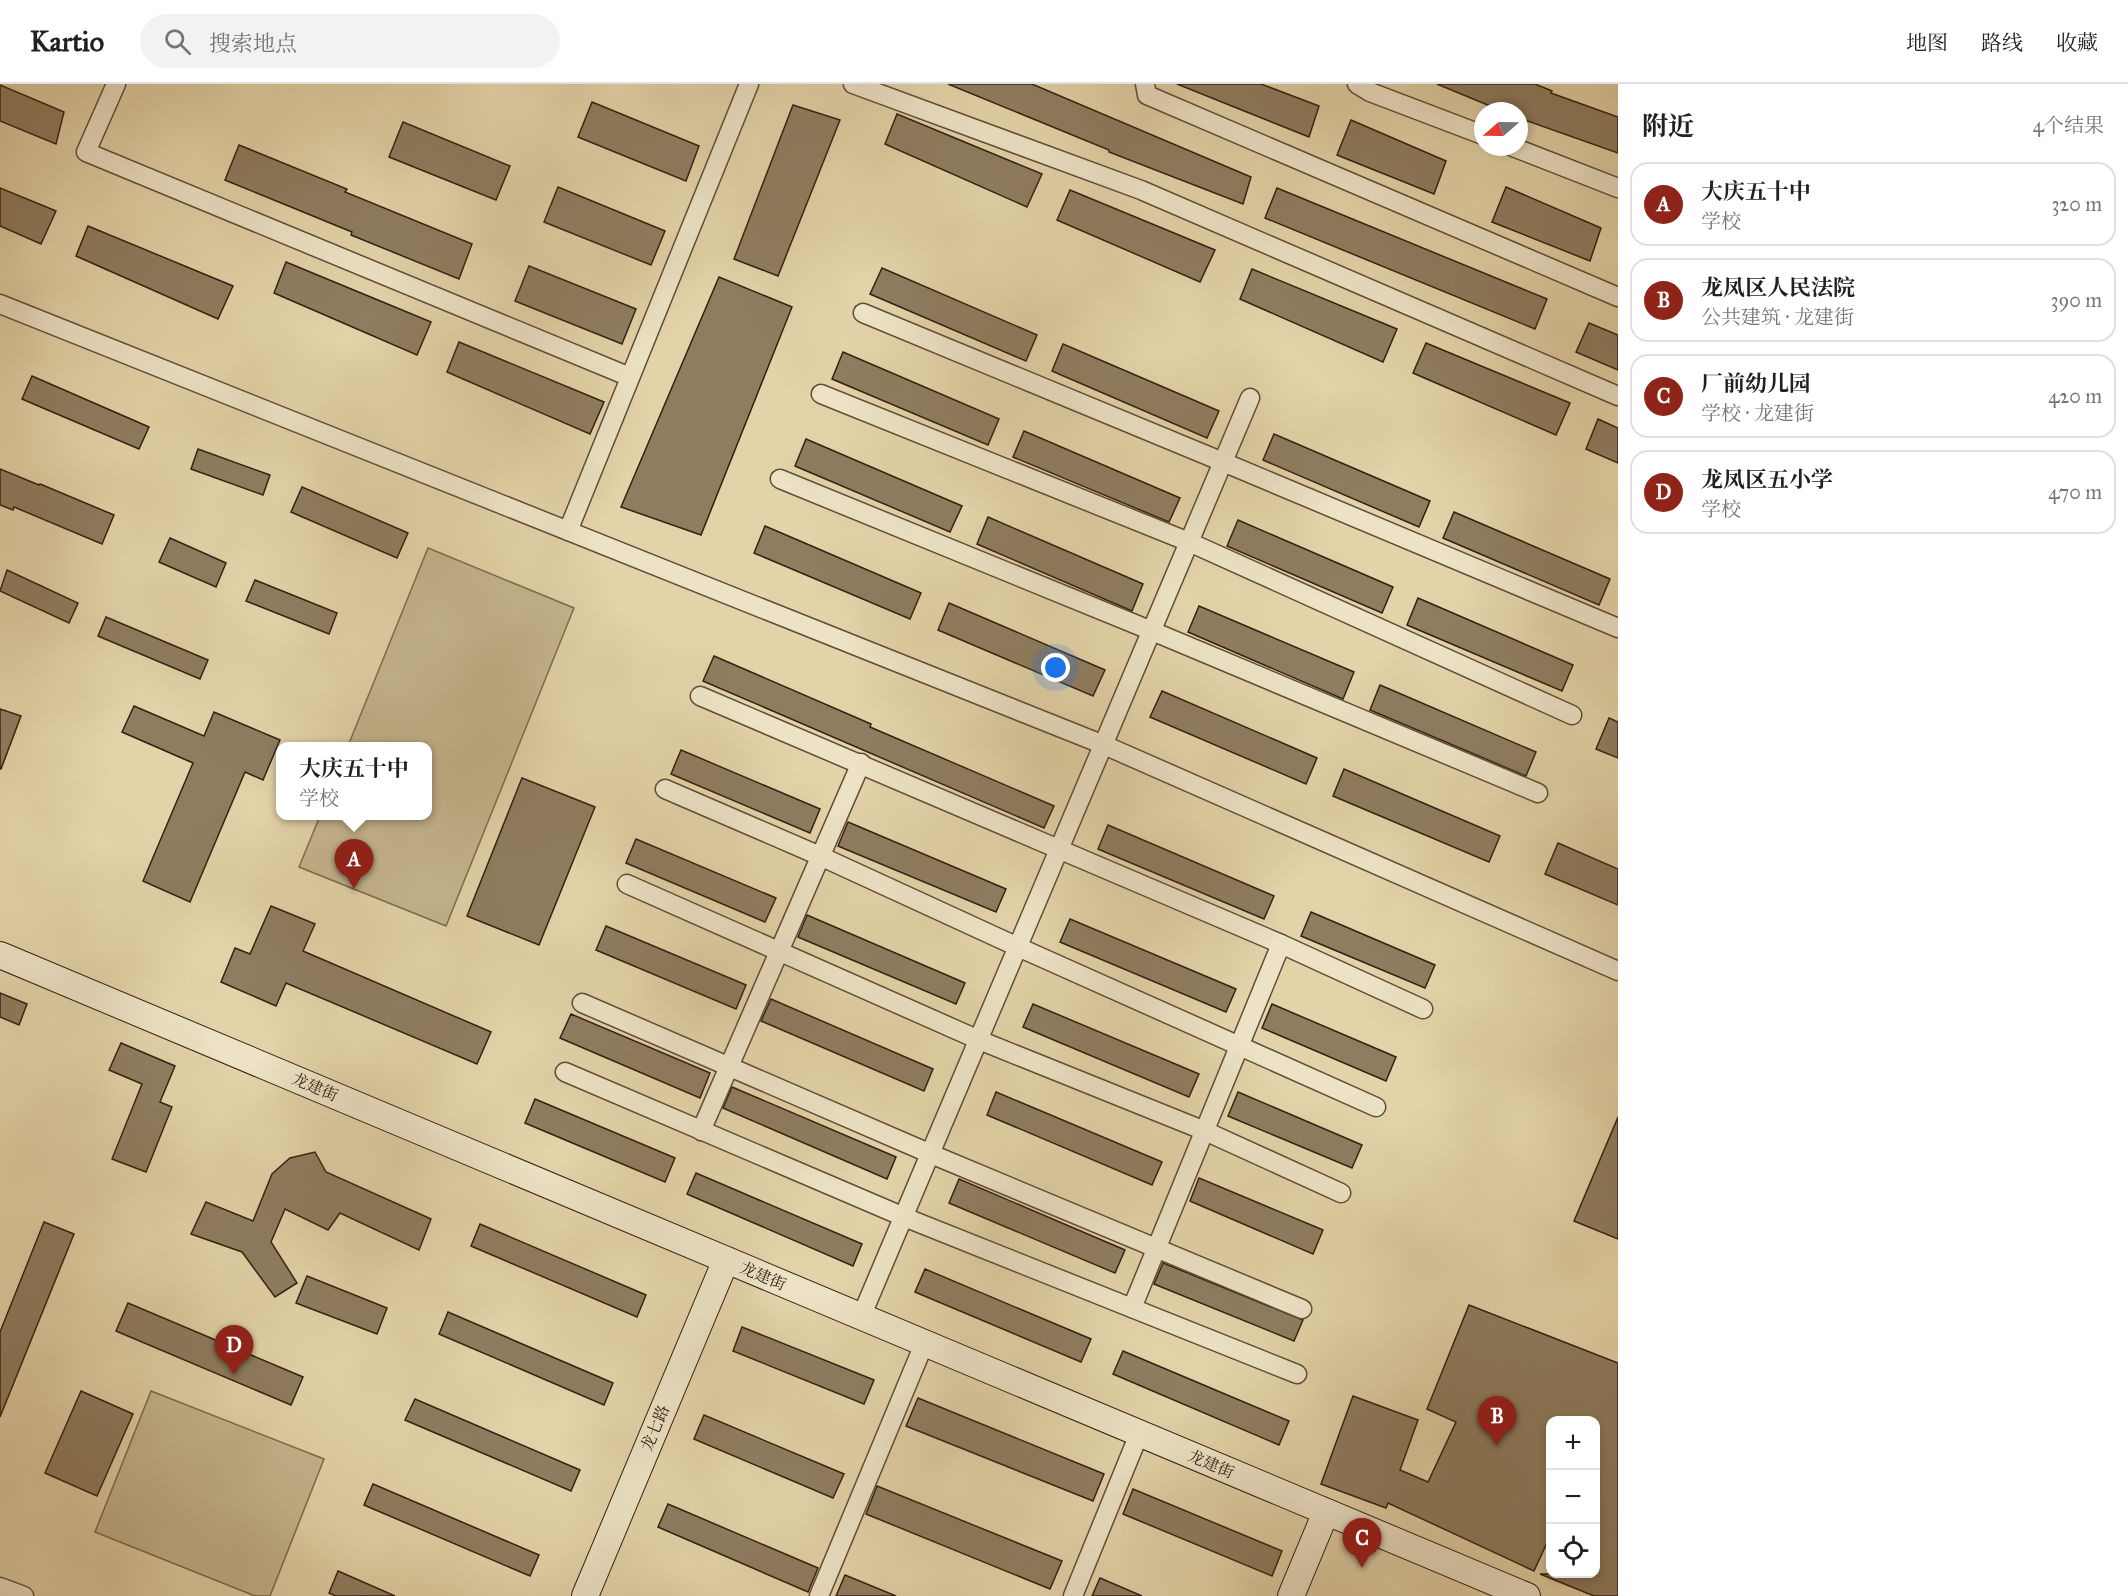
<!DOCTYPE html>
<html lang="zh">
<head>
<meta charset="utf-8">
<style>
	body { margin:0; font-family:"IM FELL Great Primer","Noto Serif SC",serif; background:#f2f2f2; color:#202124 }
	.controls { position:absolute; right:18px; bottom:18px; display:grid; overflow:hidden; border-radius:12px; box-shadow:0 3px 9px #0003 }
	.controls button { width:54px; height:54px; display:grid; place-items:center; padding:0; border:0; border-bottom:2px solid #e0e0e0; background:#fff; color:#202124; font:30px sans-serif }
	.compass { position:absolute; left:1474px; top:18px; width:54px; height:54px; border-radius:50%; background:#fff; box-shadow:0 3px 9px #0003; rotate:250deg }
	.you { position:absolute; left:1056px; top:584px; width:21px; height:21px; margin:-15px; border:4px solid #fff; border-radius:50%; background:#1a73e8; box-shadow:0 0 0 9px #1a73e833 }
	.badge { display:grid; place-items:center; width:39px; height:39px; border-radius:50%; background:#8f2418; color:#fff; font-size:20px; font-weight:700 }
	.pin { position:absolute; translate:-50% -50px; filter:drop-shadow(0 2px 3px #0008) }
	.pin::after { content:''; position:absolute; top:32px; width:21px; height:18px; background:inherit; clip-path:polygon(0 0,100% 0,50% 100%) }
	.popup { position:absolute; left:276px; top:658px; width:156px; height:78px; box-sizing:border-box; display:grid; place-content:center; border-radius:12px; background:#fff; filter:drop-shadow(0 2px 4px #0005); font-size:20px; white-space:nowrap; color:#757577 }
	.popup b { font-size:22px; color:#202124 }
	.popup::after { content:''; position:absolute; left:50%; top:100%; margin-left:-12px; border:12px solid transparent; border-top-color:#fff }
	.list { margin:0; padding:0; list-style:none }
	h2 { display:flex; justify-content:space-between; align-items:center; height:78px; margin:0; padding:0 24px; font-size:26px }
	h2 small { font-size:20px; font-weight:400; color:#757577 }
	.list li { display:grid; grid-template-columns:39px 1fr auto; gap:18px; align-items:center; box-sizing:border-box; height:84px; margin:0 12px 12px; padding:0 12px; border:2px solid #e0e0e0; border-radius:18px }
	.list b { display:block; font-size:22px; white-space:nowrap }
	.list p { margin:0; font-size:20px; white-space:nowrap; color:#757577 }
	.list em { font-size:20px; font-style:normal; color:#757577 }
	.icon { flex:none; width:33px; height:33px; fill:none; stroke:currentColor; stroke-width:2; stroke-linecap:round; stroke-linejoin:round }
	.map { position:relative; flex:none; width:1618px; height:1512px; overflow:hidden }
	header { display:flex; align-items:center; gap:36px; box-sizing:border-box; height:84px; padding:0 30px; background:#fff; border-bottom:2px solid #e0e0e0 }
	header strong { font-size:28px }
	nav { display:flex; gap:33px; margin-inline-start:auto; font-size:21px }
	.search { width:420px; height:54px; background:#f2f2f2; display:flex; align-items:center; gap:15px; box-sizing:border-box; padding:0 21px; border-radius:33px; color:#757577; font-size:22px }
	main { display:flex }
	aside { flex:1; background:#fff }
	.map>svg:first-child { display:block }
	.green { fill:#c5b58e; stroke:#7c6a50; stroke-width:1.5 }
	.building { fill:#8f7d60; stroke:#342012; stroke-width:1.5 }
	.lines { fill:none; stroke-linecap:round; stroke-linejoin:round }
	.street-casing { stroke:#604d38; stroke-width:21 }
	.secondary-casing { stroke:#342012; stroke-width:28 }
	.street { stroke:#ede2c6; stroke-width:18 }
	.secondary { stroke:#ede2c6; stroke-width:26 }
	.labels { text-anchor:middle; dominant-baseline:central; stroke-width:5; stroke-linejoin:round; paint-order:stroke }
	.street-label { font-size:16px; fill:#342012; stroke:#ede2c6 }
</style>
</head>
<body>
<header>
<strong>Kartio</strong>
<div class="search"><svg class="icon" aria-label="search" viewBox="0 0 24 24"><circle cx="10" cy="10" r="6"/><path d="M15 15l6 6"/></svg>搜索地点</div>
<nav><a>地图</a><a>路线</a><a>收藏</a></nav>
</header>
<main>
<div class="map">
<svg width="1618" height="1512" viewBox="0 0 1618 1512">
	<rect width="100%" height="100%" fill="#e3d3a8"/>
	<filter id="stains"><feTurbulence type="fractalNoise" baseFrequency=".00333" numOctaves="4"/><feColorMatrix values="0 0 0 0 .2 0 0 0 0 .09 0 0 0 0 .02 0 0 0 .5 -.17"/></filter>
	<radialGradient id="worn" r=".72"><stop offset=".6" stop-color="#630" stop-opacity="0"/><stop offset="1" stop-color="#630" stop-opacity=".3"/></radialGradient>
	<g class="green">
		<path d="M 428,464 L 574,524 L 446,842 L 299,783 L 320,732 L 428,732 L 428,662 L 348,662 Z"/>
		<path d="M 151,1307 L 324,1375 L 270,1512 L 255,1512 L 95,1448 Z"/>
	</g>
	<g class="building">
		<path d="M 948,0 L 1032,0 L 1251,93 L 1243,120 L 1109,68 L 1109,66 Z"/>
		<path d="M 1177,0 L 1261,0 L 1319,22 L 1309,53 Z"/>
		<path d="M 1437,0 L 1535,0 L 1552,7 L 1551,9 L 1618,33 L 1618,69 L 1519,34 L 1519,27 L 1502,27 Z"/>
		<path d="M 0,1 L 64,28 L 56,60 L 0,37 Z"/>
		<path d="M 592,18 L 699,62 L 686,97 L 578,53 Z"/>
		<path d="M 793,21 L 840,36 L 778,192 L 734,175 Z"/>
		<path d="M 897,30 L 1042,90 L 1027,123 L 885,60 Z"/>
		<path d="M 1351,36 L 1446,77 L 1434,110 L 1337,71 Z"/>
		<path d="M 403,38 L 510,82 L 496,116 L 389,73 Z"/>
		<path d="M 239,61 L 347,105 L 345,108 L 472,160 L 459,195 L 351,151 L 352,148 L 225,96 Z"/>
		<path d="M 558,103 L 665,147 L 651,181 L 544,138 Z"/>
		<path d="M 1506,103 L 1601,144 L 1590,177 L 1492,138 Z"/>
		<path d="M 0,104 L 56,127 L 41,160 L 0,142 Z"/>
		<path d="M 1277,104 L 1547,215 L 1535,245 L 1265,134 Z"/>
		<path d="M 1070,106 L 1215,166 L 1200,198 L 1057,136 Z"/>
		<path d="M 88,142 L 233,202 L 218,235 L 76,172 Z"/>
		<path d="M 286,178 L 431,238 L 417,271 L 274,209 Z"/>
		<path d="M 529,182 L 636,225 L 622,260 L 515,217 Z"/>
		<path d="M 882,184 L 1037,251 L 1026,277 L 870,210 Z"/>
		<path d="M 1252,185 L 1397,245 L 1383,278 L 1240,215 Z"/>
		<path d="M 719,193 L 792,223 L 701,451 L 621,423 Z"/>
		<path d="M 1589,239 L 1618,251 L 1618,286 L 1576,268 Z"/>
		<path d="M 459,258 L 604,318 L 590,350 L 447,288 Z"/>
		<path d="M 1426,259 L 1570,319 L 1556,351 L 1413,289 Z"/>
		<path d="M 1063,260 L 1219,327 L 1207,354 L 1052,287 Z"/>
		<path d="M 843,268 L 999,335 L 988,361 L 832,295 Z"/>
		<path d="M 32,292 L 149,343 L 139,365 L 22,315 Z"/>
		<path d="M 1598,335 L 1618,344 L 1618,379 L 1586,365 Z"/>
		<path d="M 1024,347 L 1180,414 L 1169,438 L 1013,373 Z"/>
		<path d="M 1274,350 L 1430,417 L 1419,443 L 1263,376 Z"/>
		<path d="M 806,355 L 962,422 L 950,448 L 795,382 Z"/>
		<path d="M 198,365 L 270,391 L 263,411 L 191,385 Z"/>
		<path d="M 0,385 L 39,401 L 40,400 L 114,431 L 102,460 L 14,423 L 13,426 L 0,421 Z"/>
		<path d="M 302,403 L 408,449 L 397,474 L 291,428 Z"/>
		<path d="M 1454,428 L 1610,495 L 1599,521 L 1443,454 Z"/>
		<path d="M 988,433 L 1143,500 L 1132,527 L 977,460 Z"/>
		<path d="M 1238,436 L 1393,503 L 1382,529 L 1227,462 Z"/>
		<path d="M 765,442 L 921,509 L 910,535 L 754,469 Z"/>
		<path d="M 170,454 L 226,479 L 216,503 L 159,478 Z"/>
		<path d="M 7,486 L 78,519 L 69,539 L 0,507 Z"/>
		<path d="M 255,496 L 337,529 L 329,550 L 246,517 Z"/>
		<path d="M 1418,514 L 1573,581 L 1562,607 L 1407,541 Z"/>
		<path d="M 949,519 L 1105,586 L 1093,612 L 938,546 Z"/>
		<path d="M 1199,522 L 1354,588 L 1343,615 L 1188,548 Z"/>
		<path d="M 106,533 L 208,576 L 200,595 L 98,552 Z"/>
		<path d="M 714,572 L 871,640 L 870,643 L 1054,722 L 1044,744 L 703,597 Z"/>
		<path d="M 1380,601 L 1536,668 L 1526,692 L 1370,626 Z"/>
		<path d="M 1162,607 L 1317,674 L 1306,700 L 1150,633 Z"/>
		<path d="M 134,622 L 204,652 L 214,628 L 280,656 L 263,696 L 245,688 L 190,818 L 143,797 L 193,679 L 122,648 Z"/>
		<path d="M 0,625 L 21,632 L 1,685 L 0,685 Z"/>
		<path d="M 1609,634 L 1618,638 L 1618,674 L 1596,665 Z"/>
		<path d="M 681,666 L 820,725 L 810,749 L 671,690 Z"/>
		<path d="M 1344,685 L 1500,752 L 1489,778 L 1333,712 Z"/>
		<path d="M 522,694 L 595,723 L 539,861 L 467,832 Z"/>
		<path d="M 848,738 L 1006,805 L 996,828 L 838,762 Z"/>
		<path d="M 1108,741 L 1274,812 L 1264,835 L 1098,765 Z"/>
		<path d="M 636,755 L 776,814 L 765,838 L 626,779 Z"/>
		<path d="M 1558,759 L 1618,785 L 1618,821 L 1545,790 Z"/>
		<path d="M 271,822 L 315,840 L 303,867 L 491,948 L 477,980 L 286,899 L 276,922 L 221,898 L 235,864 L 250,870 Z"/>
		<path d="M 1311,828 L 1435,881 L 1425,904 L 1301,852 Z"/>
		<path d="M 807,831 L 965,899 L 956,920 L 798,853 Z"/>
		<path d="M 1070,835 L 1236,905 L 1226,928 L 1060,858 Z"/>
		<path d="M 606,842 L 746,901 L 736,925 L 596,866 Z"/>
		<path d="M 0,909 L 27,920 L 19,941 L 0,933 Z"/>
		<path d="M 771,915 L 933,985 L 924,1007 L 761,937 Z"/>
		<path d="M 1033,920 L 1199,990 L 1189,1013 L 1023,943 Z"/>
		<path d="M 1272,920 L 1396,973 L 1386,997 L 1262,944 Z"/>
		<path d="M 571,930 L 710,989 L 700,1014 L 560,954 Z"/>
		<path d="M 121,959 L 175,982 L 160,1018 L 172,1023 L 146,1088 L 112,1075 L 142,1000 L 109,986 Z"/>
		<path d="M 732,1003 L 896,1073 L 887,1095 L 723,1024 Z"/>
		<path d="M 996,1008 L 1162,1078 L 1152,1101 L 987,1031 Z"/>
		<path d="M 1238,1008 L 1362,1061 L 1352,1084 L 1228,1032 Z"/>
		<path d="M 535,1015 L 675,1074 L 665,1098 L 525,1039 Z"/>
		<path d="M 1618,1033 L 1618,1155 L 1574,1137 Z"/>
		<path d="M 315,1068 L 326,1088 L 431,1135 L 419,1166 L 340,1129 L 328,1146 L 285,1125 L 271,1158 L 297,1199 L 275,1213 L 242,1168 L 191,1150 L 206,1118 L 253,1137 L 272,1090 L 290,1074 Z"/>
		<path d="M 696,1089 L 862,1160 L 853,1182 L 687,1110 Z"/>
		<path d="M 1199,1094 L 1323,1146 L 1313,1170 L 1190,1117 Z"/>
		<path d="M 959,1095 L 1125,1166 L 1115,1189 L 949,1119 Z"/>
		<path d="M 44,1138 L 74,1150 L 0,1333 L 0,1248 Z"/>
		<path d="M 480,1140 L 646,1211 L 637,1233 L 471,1162 Z"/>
		<path d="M 1163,1179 L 1303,1236 L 1294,1257 L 1154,1200 Z"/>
		<path d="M 925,1185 L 1091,1255 L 1081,1278 L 915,1208 Z"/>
		<path d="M 307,1192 L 387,1224 L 377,1250 L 296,1219 Z"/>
		<path d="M 128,1219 L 303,1293 L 291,1321 L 116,1247 Z"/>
		<path d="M 1469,1221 L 1618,1279 L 1618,1512 L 1594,1512 L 1540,1490 L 1596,1490 L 1596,1336 L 1551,1336 L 1551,1450 L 1534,1487 L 1388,1419 L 1386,1424 L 1321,1400 L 1353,1312 L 1418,1336 L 1400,1386 L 1428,1398 L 1456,1338 L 1427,1325 Z"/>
		<path d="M 448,1228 L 613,1299 L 604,1321 L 439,1250 Z"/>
		<path d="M 742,1243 L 874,1296 L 864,1320 L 733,1267 Z"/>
		<path d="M 1123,1267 L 1289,1337 L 1279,1361 L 1113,1290 Z"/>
		<path d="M 81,1307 L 133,1330 L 97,1412 L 45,1389 Z"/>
		<path d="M 918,1314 L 1104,1390 L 1093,1417 L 906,1342 Z"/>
		<path d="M 415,1315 L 580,1386 L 571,1407 L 405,1336 Z"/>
		<path d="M 704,1331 L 844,1390 L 833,1414 L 694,1355 Z"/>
		<path d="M 373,1400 L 539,1471 L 530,1492 L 364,1421 Z"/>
		<path d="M 877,1402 L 1062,1477 L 1050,1505 L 866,1430 Z"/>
		<path d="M 1133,1405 L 1282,1467 L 1272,1492 L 1123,1430 Z"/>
		<path d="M 668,1420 L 818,1484 L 808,1508 L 658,1443 Z"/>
		<path d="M 338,1487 L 395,1512 L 336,1512 L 329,1509 Z"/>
		<path d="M 845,1491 L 896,1512 L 836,1512 Z"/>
		<path d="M 1100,1494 L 1142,1512 L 1092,1512 Z"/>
	</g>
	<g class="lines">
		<g class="street-casing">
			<g id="street">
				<path d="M 116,0 L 86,68 L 630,293"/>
				<path d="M 853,0 L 1141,106 L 1618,312"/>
				<path d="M 1145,0 L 1147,11 L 1618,213"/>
				<path d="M 1357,0 L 1370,8 L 1483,51"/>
				<path d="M 1513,63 L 1618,104"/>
				<path d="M 0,220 L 1104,661 L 1618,887"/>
				<path d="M 863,229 L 1223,378 L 1618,544"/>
				<path d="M 821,310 L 1189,458 L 1572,631"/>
				<path d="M 780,395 L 1152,547 L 1538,709"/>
				<path d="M 568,447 L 749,0"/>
				<path d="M 700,612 L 1281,860 L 1423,925"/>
				<path d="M 665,705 L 820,772 L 1018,863 L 1376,1023"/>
				<path d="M 627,800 L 979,956 L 1205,1047 L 1341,1109"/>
				<path d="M 582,919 L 931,1070 L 1302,1225"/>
				<path d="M 565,988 L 904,1133 L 1297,1290"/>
				<path d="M 701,1047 L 861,679"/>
				<path d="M 1132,1224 L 1281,860"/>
				<path d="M 861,1233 L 1250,314"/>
				<path d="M 0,1503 L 24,1512"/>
				<path d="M 819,1512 L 924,1260"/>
				<path d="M 1073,1512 L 1139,1350"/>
			</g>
		</g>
		<g class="secondary-casing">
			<g id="secondary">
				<path d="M 0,871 L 1527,1512"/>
				<path d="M 585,1512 L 726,1176"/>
				<path d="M 1291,1512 L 1326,1428"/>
			</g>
		</g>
		<use href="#street" class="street"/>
		<use href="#secondary" class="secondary"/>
	</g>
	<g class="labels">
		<g class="street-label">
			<text transform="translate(315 1003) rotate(23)">龙建街</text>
			<text transform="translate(763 1192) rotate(23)">龙建街</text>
			<text transform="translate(655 1344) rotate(-67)">龙七路</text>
			<text transform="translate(1211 1380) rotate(23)">龙建街</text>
		</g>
	</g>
	<rect width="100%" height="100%" filter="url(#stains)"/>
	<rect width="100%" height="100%" fill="url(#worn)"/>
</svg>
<div class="controls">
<button>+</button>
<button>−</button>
<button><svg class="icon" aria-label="locate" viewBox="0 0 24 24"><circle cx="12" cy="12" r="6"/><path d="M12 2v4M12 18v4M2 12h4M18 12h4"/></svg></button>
</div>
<svg class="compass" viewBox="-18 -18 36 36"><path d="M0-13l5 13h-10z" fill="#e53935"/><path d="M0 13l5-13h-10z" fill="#757577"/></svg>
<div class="you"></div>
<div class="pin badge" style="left:354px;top:805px">A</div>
<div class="popup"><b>大庆五十中</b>学校</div>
<div class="pin badge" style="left:1497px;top:1362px">B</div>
<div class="pin badge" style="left:1362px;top:1484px">C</div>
<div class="pin badge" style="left:234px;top:1291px">D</div>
</div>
<aside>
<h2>附近<small>4个结果</small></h2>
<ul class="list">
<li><span class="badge">A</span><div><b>大庆五十中</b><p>学校</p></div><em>320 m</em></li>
<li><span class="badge">B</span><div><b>龙凤区人民法院</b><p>公共建筑 · 龙建街</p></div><em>390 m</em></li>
<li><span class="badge">C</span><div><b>厂前幼儿园</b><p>学校 · 龙建街</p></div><em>420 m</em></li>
<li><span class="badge">D</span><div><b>龙凤区五小学</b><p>学校</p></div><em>470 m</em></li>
</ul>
</aside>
</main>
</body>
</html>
